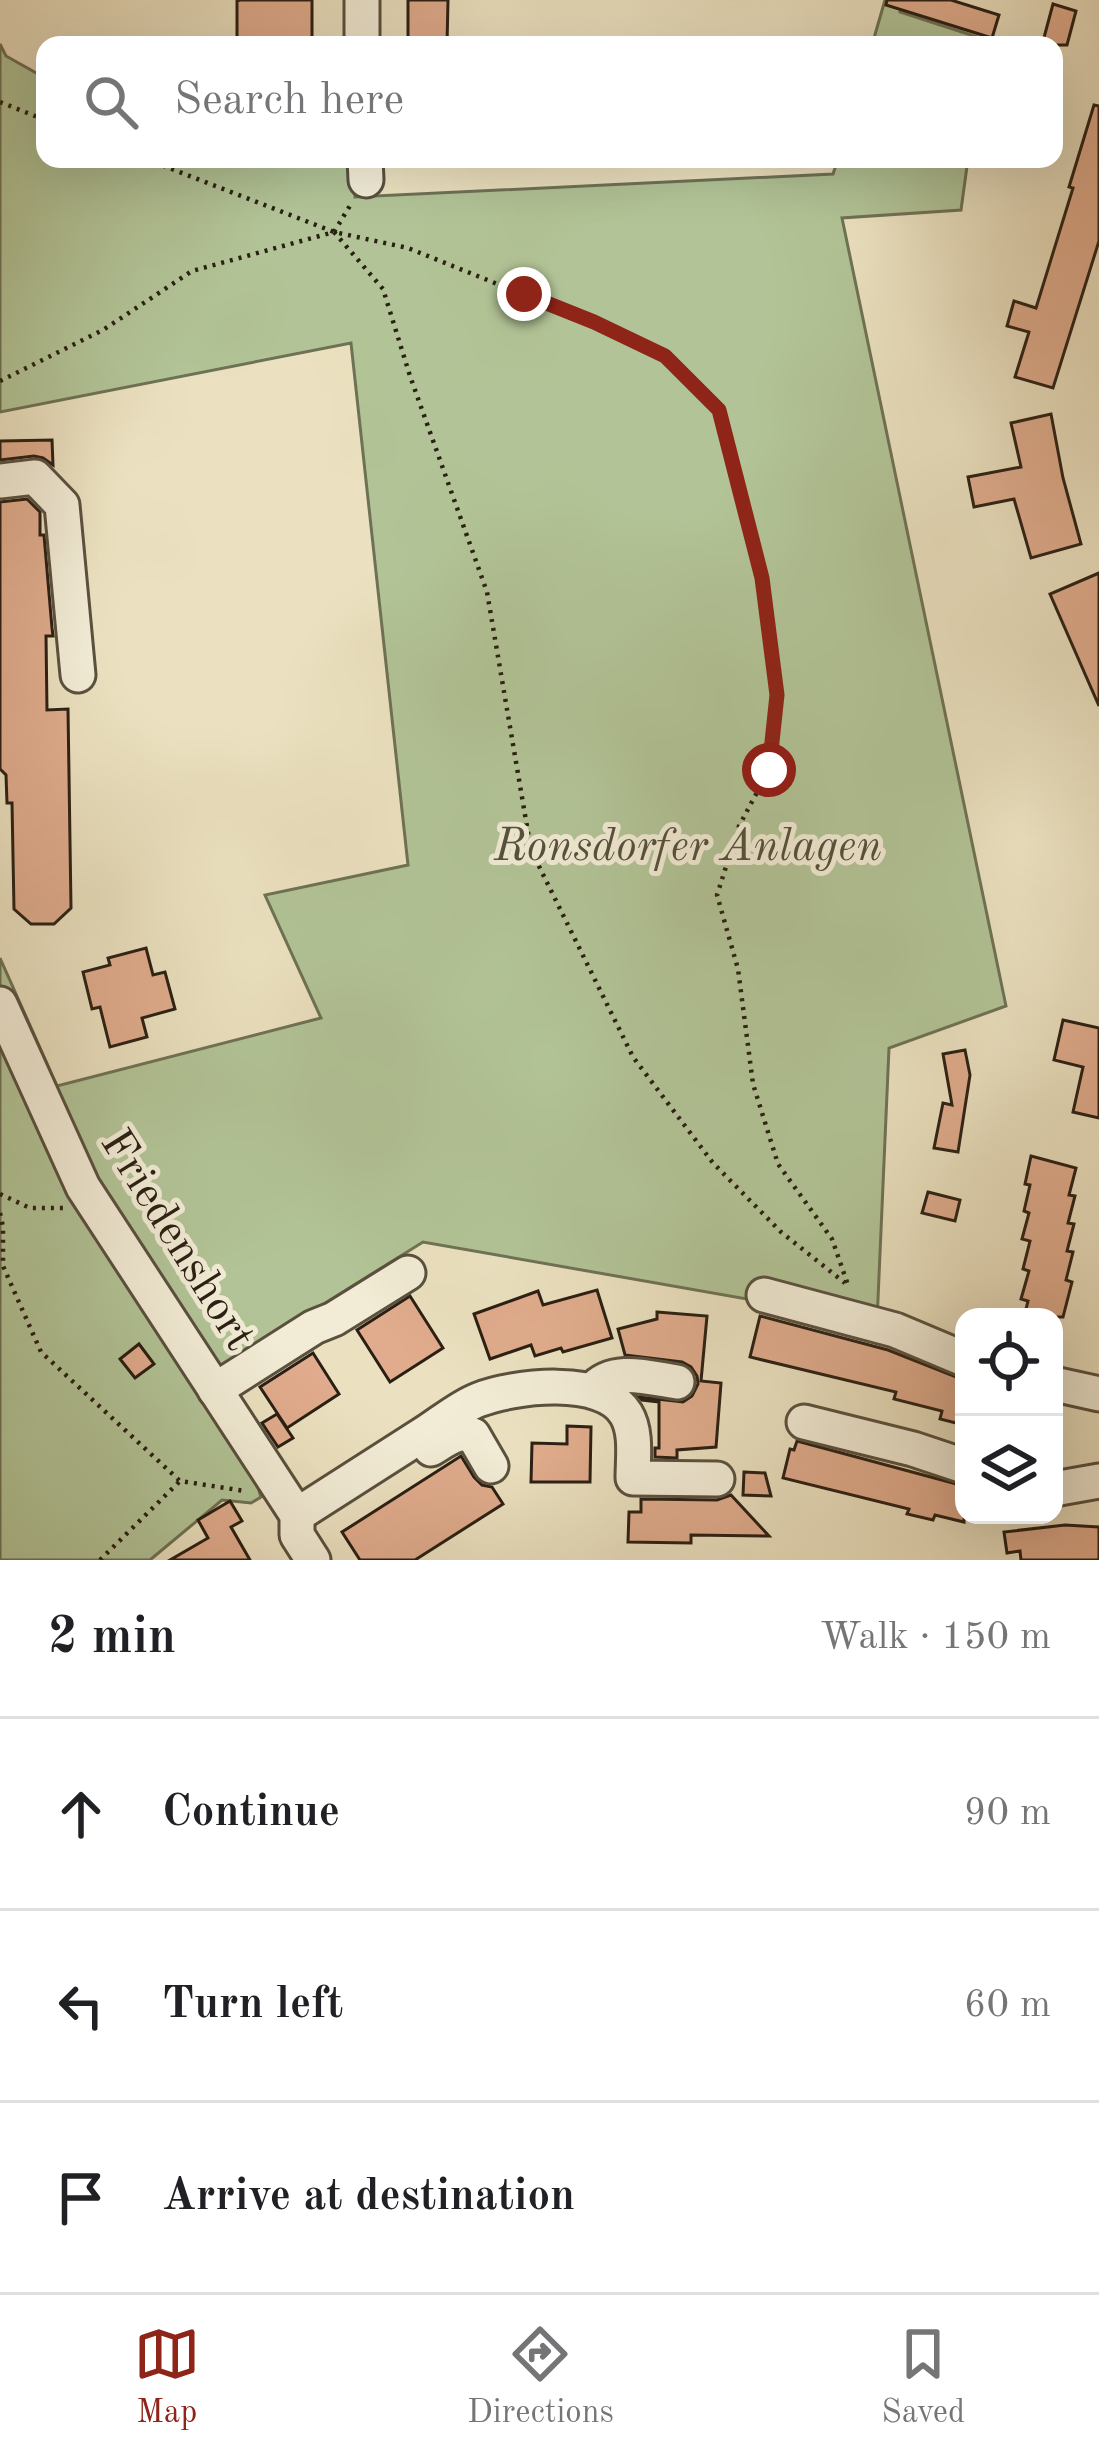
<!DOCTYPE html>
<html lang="en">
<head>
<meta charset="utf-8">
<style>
	body { margin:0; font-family:"Old Standard TT",serif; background:#f6f6f6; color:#202124 }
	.controls { position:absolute; right:36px; bottom:36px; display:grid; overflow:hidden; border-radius:24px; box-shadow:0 12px 48px #0002 }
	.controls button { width:108px; height:108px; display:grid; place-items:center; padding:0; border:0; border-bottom:3px solid #e0e0e0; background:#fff; color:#202124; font:60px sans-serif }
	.stop { position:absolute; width:36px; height:36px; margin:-27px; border:9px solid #8f2418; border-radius:50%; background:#fff }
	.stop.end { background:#8f2418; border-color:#fff; box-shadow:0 3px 12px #0008 }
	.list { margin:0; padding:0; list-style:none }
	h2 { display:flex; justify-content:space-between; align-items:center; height:156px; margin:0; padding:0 48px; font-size:51px }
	h2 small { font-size:39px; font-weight:400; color:#757577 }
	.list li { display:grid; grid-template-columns:78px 1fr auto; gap:36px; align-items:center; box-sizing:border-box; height:192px; padding:0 48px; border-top:3px solid #e0e0e0 }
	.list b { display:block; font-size:45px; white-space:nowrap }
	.list em { font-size:39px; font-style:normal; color:#757577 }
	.icon { flex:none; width:66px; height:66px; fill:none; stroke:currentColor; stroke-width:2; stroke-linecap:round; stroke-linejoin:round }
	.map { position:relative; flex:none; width:1099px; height:1560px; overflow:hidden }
	.search { position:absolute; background:#fff; box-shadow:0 12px 48px #0002; left:36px; right:36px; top:36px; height:132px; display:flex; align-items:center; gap:30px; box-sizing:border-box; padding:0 42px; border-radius:24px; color:#757577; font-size:45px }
	.sheet { height:732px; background:#fff }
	nav { display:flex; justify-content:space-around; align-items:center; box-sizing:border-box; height:168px; border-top:3px solid #e0e0e0; background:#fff; font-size:33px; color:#757577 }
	nav a { display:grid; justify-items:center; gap:6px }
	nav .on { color:#8f2418 }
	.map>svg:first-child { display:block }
	.green { fill:#b2c497; stroke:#6e7255; stroke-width:3 }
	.building { fill:#e0ac8d; stroke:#2a1f13; stroke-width:3 }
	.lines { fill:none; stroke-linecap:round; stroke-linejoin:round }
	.minor-casing { stroke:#5a503e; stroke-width:39 }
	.path { stroke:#2a1f13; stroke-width:4.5; stroke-dasharray:3 6; stroke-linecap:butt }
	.minor { stroke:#f2ecd6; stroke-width:33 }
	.route { stroke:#8f2418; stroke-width:15 }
	.labels { text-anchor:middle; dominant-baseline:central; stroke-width:10; stroke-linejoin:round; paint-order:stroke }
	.park-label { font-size:45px; font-style:italic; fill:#53513b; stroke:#f2ecd6 }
	.street-label { font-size:45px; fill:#2a1f13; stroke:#f2ecd6 }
</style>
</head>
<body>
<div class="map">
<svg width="1099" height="1560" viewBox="0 0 1099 1560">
	<rect width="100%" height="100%" fill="#ebe1c0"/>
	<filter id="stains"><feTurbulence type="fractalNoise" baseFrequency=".00167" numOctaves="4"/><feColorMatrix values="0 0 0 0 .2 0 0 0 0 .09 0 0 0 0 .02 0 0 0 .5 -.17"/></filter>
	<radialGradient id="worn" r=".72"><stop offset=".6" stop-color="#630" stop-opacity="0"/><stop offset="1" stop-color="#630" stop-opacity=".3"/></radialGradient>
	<g class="green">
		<path d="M 885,0 L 902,0 L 900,12 L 1002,45 L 872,45 Z"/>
		<path d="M 0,44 L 6,56 L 45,78 L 45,159 L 355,159 L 355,197 L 833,174 L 838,159 L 968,159 L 961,210 L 842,218 L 1006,1006 L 889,1048 L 877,1322 L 423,1242 L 221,1368 L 261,1497 L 251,1503 L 222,1500 L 150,1560 L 0,1560 L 0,958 L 57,1086 L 321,1018 L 265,895 L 408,865 L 351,343 L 0,412 Z"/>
	</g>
	<g class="building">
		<path d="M 240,0 L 312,0 L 312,45 L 237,41 L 237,1 Z"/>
		<path d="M 408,0 L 448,0 L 447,45 L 408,45 Z"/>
		<path d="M 887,0 L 951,0 L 999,15 L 992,38 L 886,5 Z"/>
		<path d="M 1053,4 L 1076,11 L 1067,45 L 1042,45 Z"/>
		<path d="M 1094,105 L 1099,106 L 1099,241 L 1053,388 L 1015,377 L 1029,332 L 1007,326 L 1014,301 L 1036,308 L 1073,188 L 1069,187 Z"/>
		<path d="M 1051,414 L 1063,478 L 1081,544 L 1031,558 L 1014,499 L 974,507 L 968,477 L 1021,467 L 1011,423 Z"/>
		<path d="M 52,440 L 53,465 L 43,458 L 34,456 L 0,460 L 0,441 Z"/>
		<path d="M 27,499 L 40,512 L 40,535 L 44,535 L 52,628 L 53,636 L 46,636 L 47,710 L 68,709 L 71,908 L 54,924 L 31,924 L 14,909 L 12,803 L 7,803 L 6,775 L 0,769 L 0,502 Z"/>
		<path d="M 1099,573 L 1099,706 L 1050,594 Z"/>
		<path d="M 146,948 L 153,975 L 165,972 L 175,1009 L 142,1018 L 147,1037 L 110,1047 L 100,1007 L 92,1009 L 83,972 L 110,965 L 108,958 Z"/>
		<path d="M 1063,1020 L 1099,1028 L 1099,1118 L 1073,1112 L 1083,1067 L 1054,1060 Z"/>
		<path d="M 965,1050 L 970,1075 L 958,1152 L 934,1148 L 943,1103 L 952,1105 L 943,1054 Z"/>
		<path d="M 1031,1156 L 1076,1168 L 1069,1195 L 1075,1196 L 1068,1223 L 1074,1224 L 1067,1251 L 1073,1252 L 1066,1280 L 1072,1282 L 1063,1317 L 1024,1317 L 1028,1301 L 1021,1299 L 1029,1271 L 1023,1269 L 1030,1241 L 1022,1239 L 1029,1213 L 1024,1211 L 1030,1185 L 1025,1184 Z"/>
		<path d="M 928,1192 L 960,1200 L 955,1221 L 922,1213 Z"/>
		<path d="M 597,1290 L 612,1338 L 563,1352 L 561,1348 L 535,1356 L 531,1345 L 490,1359 L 474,1314 L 538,1291 L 543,1305 Z"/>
		<path d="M 410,1296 L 443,1348 L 390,1382 L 357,1330 Z"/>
		<path d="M 657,1312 L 707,1316 L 701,1381 L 721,1383 L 716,1447 L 677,1450 L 677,1458 L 655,1457 L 655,1448 L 659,1448 L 659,1402 L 642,1400 L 639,1397 L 683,1402 L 692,1396 L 698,1384 L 697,1376 L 691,1367 L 682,1362 L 625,1355 L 618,1329 L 657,1319 Z"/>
		<path d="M 760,1316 L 888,1350 L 964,1380 L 964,1425 L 940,1419 L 942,1411 L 894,1399 L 896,1392 L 750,1357 Z"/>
		<path d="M 139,1344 L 154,1364 L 135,1378 L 120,1359 Z"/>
		<path d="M 313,1353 L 339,1394 L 287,1428 L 260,1387 Z"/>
		<path d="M 277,1414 L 293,1438 L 278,1447 L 262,1423 Z"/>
		<path d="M 567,1426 L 591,1427 L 590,1482 L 531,1482 L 532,1443 L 567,1444 Z"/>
		<path d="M 797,1441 L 964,1486 L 964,1522 L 935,1515 L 933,1520 L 907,1514 L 909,1509 L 783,1478 L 790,1449 L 794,1450 Z"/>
		<path d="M 461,1456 L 474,1477 L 482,1485 L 492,1487 L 503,1504 L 415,1560 L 360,1560 L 342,1532 Z"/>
		<path d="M 744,1472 L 765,1473 L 771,1496 L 743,1495 Z"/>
		<path d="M 731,1495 L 769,1536 L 691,1535 L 691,1543 L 628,1542 L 629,1512 L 641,1512 L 641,1499 L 717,1500 Z"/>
		<path d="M 230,1501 L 242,1521 L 231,1527 L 250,1560 L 170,1560 L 208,1538 L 198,1520 Z"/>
		<path d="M 1065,1525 L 1099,1527 L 1099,1560 L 1021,1560 L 1020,1551 L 1007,1553 L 1004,1532 Z"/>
	</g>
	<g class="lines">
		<g class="minor-casing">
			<g id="minor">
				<path d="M 362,0 L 362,45"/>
				<path d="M 365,159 L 366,180"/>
				<path d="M 0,481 L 35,477 L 62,505 L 78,675"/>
				<path d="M 0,1004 L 83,1187 L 297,1515 L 297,1535 L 313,1560"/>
				<path d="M 764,1295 L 895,1330 L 964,1359"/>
				<path d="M 1054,1384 L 1099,1394"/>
				<path d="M 215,1390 L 314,1327 L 334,1319 L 408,1273"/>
				<path d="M 593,1390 C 613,1366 649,1378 677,1382"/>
				<path d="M 804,1422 L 913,1449 L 964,1466"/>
				<path d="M 431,1449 C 445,1441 457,1430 473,1435 L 491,1466"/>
				<path d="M 1054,1489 L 1099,1481"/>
				<path d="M 297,1515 C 339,1488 381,1461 422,1435 C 440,1424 458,1408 478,1400 C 514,1386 603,1375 626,1414 C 637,1432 633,1458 633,1478 L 717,1479"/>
			</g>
		</g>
		<g class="path">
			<path d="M 0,102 L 45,120"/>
			<path d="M 146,159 L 334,232 L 408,248 L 594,323 L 665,356 L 719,409 L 762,578 L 777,695 L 769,770 L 739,826 L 717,895 L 738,969 L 753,1084 L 778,1164 L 832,1239 L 848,1285"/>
			<path d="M 334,232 L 383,289 L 410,376 L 487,592 L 531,850 L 633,1057 L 713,1163 L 781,1232 L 845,1283"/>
			<path d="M 0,381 L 103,330 L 192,271 L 334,232 L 351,204"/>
			<path d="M 0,1194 L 30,1208 L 63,1208"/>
			<path d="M 0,1213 L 3,1227 L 3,1266 L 41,1352 L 180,1481 L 245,1491"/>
			<path d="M 100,1560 L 180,1481"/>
		</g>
		<use href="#minor" class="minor"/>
	</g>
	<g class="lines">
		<path class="route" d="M 524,294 L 594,322 L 665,356 L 719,410 L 762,578 L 777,695 L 769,770"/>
	</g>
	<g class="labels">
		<g class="park-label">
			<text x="688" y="848">Ronsdorfer Anlagen</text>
		</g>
		<g class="street-label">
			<text transform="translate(176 1241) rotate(58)">Friedenshort</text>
		</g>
	</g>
	<rect width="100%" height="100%" filter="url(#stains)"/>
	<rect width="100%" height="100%" fill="url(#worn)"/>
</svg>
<div class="controls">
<button><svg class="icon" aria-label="locate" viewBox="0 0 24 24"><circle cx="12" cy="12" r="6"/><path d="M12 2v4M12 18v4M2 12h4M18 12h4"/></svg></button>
<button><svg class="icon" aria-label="layers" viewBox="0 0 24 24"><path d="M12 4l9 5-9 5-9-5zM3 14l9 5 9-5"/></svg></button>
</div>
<div class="stop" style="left:769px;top:770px"></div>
<div class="stop end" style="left:524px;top:294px"></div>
<div class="search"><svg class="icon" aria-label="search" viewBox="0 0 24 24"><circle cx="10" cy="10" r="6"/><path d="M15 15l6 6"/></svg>Search here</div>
</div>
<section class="sheet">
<h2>2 min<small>Walk · 150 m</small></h2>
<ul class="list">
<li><svg class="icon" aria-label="ahead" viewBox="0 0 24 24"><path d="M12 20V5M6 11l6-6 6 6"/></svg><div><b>Continue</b></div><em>90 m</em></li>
<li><svg class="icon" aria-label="left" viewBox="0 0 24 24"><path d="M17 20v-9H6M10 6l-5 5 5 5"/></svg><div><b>Turn left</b></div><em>60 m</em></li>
<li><svg class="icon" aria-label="arrive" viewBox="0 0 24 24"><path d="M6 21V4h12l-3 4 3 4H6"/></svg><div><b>Arrive at destination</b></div></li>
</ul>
</section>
<nav>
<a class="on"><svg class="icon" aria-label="map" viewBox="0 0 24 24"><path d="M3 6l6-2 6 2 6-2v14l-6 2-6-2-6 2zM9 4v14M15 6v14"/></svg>Map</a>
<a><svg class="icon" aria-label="directions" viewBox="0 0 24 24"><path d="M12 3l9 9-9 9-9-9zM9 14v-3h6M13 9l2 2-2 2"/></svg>Directions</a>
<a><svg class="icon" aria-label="saved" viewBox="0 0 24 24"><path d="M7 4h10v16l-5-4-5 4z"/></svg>Saved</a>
</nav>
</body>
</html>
